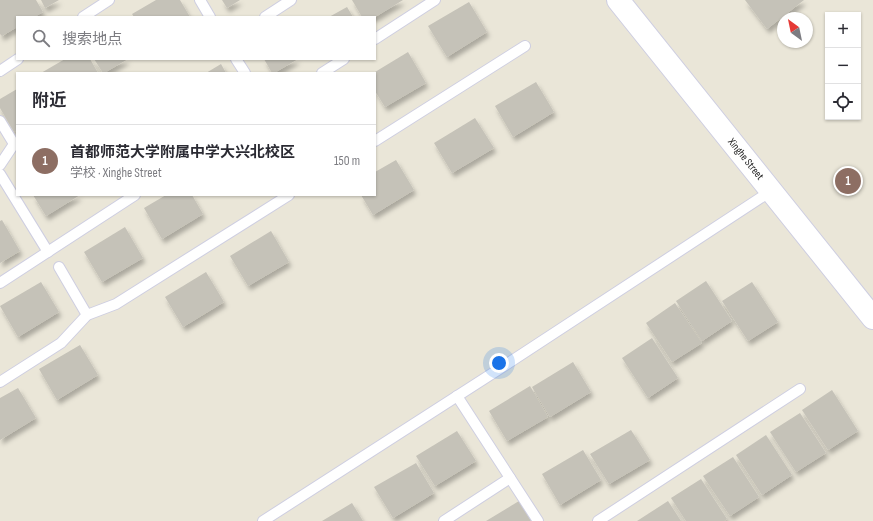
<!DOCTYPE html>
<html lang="zh">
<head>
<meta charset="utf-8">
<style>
	body { margin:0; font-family:"Sofia Sans Condensed","Noto Sans SC",sans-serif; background:#f2f2f3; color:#2b2b33 }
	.controls { position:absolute; right:12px; top:12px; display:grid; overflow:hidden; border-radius:0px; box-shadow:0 1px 3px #0004 }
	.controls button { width:36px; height:36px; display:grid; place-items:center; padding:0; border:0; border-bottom:1px solid #e1e1e2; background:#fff; color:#2b2b33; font:20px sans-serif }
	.compass { position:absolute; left:777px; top:12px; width:36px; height:36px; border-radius:50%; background:#fff; box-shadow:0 1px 3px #0004; rotate:327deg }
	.you { position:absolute; left:499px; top:363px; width:14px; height:14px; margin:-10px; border:3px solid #fff; border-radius:50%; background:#1a73e8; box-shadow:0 0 0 6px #1a73e833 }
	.badge { display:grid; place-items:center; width:26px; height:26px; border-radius:50%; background:#d93025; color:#fff; font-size:13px; font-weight:700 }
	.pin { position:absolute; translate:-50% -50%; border:2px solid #fff; box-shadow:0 1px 4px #0006 }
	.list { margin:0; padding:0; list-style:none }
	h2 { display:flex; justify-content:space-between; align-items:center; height:52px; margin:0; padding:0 16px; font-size:17px }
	h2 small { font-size:13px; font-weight:400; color:#7c7c81 }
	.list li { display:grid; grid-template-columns:26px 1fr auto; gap:12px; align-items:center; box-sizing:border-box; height:72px; padding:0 16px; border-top:1px solid #e1e1e2 }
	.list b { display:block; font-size:15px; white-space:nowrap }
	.list p { margin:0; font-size:13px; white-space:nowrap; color:#7c7c81 }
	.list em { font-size:13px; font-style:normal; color:#7c7c81 }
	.icon { flex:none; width:22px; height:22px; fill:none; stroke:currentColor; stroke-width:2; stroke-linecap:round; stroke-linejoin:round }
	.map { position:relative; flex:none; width:873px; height:521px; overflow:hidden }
	.search { position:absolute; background:#fff; box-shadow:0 1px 3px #0004; left:16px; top:16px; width:360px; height:44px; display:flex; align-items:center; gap:10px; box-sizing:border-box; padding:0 14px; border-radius:0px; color:#7c7c81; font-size:15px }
	.panel { position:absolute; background:#fff; box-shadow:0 1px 3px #0004; left:16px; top:72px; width:360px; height:124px; border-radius:0px }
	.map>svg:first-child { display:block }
	.building { fill:#c5c2b8; filter:url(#shadow) }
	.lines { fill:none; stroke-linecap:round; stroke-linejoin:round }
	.lane-casing { stroke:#cecee1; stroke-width:12 }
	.secondary-casing { stroke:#cecee1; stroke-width:24 }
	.lane { stroke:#fff; stroke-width:10 }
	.secondary { stroke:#fff; stroke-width:22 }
	.labels { text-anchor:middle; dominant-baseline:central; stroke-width:3; stroke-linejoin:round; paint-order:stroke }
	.street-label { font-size:11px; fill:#272727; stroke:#fff }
</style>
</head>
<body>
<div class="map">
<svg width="873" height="521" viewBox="0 0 873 521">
	<defs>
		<filter id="shadow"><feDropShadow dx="2.5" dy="4.5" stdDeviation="2" flood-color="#0004"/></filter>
	</defs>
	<rect width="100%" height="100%" fill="#eae6d8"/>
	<g class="building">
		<path d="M 0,0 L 36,0 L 43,12 L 34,17 L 17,17 L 17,27 L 2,36 L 0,34 Z"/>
		<path d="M 41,0 L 59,0 L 45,8 Z"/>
		<path d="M 156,0 L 180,0 L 190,17 L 134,17 L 132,14 Z"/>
		<path d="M 222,0 L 240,0 L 227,8 Z"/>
		<path d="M 352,0 L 403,0 L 375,17 L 362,17 Z"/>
		<path d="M 745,0 L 804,0 L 767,29 Z"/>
		<path d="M 469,2 L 487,32 L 447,57 L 428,26 Z"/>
		<path d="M 347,7 L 353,17 L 329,17 Z"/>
		<path d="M 408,52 L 426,83 L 385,107 L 375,91 L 375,72 Z"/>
		<path d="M 65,59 L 90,59 L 98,73 L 41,73 Z"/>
		<path d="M 94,59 L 128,59 L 104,73 L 103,73 Z"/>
		<path d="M 264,59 L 298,59 L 274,73 L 272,73 Z"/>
		<path d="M 221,64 L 226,73 L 206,73 Z"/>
		<path d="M 536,82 L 554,112 L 513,137 L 495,106 Z"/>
		<path d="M 17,89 L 17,130 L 14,132 L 0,108 L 0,99 Z"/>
		<path d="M 475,118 L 494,148 L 452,173 L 434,143 Z"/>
		<path d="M 396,160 L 414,190 L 373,215 L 361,195 L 375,195 L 375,172 Z"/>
		<path d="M 33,195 L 80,195 L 46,216 Z"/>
		<path d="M 166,195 L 192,195 L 203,214 L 162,239 L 144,208 Z"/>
		<path d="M 2,220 L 20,251 L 0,263 L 0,221 Z"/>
		<path d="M 125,227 L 143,258 L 102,282 L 84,252 Z"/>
		<path d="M 271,231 L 289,262 L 248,286 L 230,256 Z"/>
		<path d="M 206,272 L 224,302 L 183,327 L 165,297 Z"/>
		<path d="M 706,281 L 732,321 L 702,341 L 676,301 Z"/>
		<path d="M 41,282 L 59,312 L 18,337 L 0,306 Z"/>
		<path d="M 752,282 L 778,322 L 748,341 L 722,301 Z"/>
		<path d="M 675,303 L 702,343 L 672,362 L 646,323 Z"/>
		<path d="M 652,338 L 678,378 L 648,398 L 622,358 Z"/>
		<path d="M 80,345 L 98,375 L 57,400 L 39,369 Z"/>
		<path d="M 573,362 L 591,392 L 550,417 L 532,387 Z"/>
		<path d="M 530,386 L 548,417 L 507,441 L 489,411 Z"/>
		<path d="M 18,388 L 36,418 L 0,440 L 0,398 Z"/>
		<path d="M 832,390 L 858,431 L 828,450 L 802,410 Z"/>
		<path d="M 800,413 L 826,453 L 796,472 L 770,432 Z"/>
		<path d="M 631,430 L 650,460 L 609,484 L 590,454 Z"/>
		<path d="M 457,431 L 476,461 L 435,486 L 416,456 Z"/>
		<path d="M 766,435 L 792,475 L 762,495 L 736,455 Z"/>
		<path d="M 583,450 L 601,480 L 560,505 L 542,474 Z"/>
		<path d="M 733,457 L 759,497 L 730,516 L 703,476 Z"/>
		<path d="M 416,463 L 434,493 L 393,518 L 374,487 Z"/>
		<path d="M 701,479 L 727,519 L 724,521 L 686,521 L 671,498 Z"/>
		<path d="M 519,501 L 531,521 L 486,521 Z"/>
		<path d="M 668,501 L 681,521 L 637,521 Z"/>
		<path d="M 352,503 L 363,521 L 322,521 Z"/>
	</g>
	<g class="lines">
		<g class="lane-casing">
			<g id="lane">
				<path d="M 200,0 L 210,17"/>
				<path d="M 83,17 L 109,0"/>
				<path d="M 265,17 L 291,0"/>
				<path d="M 375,39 L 435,0"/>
				<path d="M 236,59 L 245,73"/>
				<path d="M 0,71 L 18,59"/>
				<path d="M 322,73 L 344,59"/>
				<path d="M 0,121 L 14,144 L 0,165"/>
				<path d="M 375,141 L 525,46"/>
				<path d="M 0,174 L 48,252"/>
				<path d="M 59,267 L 87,315"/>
				<path d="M 0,283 L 135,195"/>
				<path d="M 0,382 L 61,343 L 87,315 L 116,304 L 289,195"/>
				<path d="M 457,396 L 538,521"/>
				<path d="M 263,521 L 507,364 L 771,191"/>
				<path d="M 444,521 L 510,478"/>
				<path d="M 598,521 L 800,389"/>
			</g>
		</g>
		<g class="secondary-casing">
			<path id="secondary" d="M 618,0 L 873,318"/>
		</g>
		<use href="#lane" class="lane"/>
		<use href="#secondary" class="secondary"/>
	</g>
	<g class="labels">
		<g class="street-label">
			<text transform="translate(746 159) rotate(51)">Xinghe Street</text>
		</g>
	</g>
</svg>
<div class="controls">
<button>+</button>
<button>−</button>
<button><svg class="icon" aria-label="locate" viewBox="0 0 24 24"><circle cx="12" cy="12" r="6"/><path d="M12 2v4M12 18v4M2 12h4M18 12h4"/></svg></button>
</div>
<svg class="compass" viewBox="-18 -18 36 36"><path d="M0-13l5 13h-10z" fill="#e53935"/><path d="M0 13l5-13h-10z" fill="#7c7c81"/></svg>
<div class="you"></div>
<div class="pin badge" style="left:848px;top:181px;background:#8d6e63">1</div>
<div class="search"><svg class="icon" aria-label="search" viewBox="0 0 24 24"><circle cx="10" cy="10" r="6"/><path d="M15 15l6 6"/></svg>搜索地点</div>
<section class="panel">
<h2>附近<small></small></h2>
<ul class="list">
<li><span class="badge" style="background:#8d6e63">1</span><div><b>首都师范大学附属中学大兴北校区</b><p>学校 · Xinghe Street</p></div><em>150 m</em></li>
</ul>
</section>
</div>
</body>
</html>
